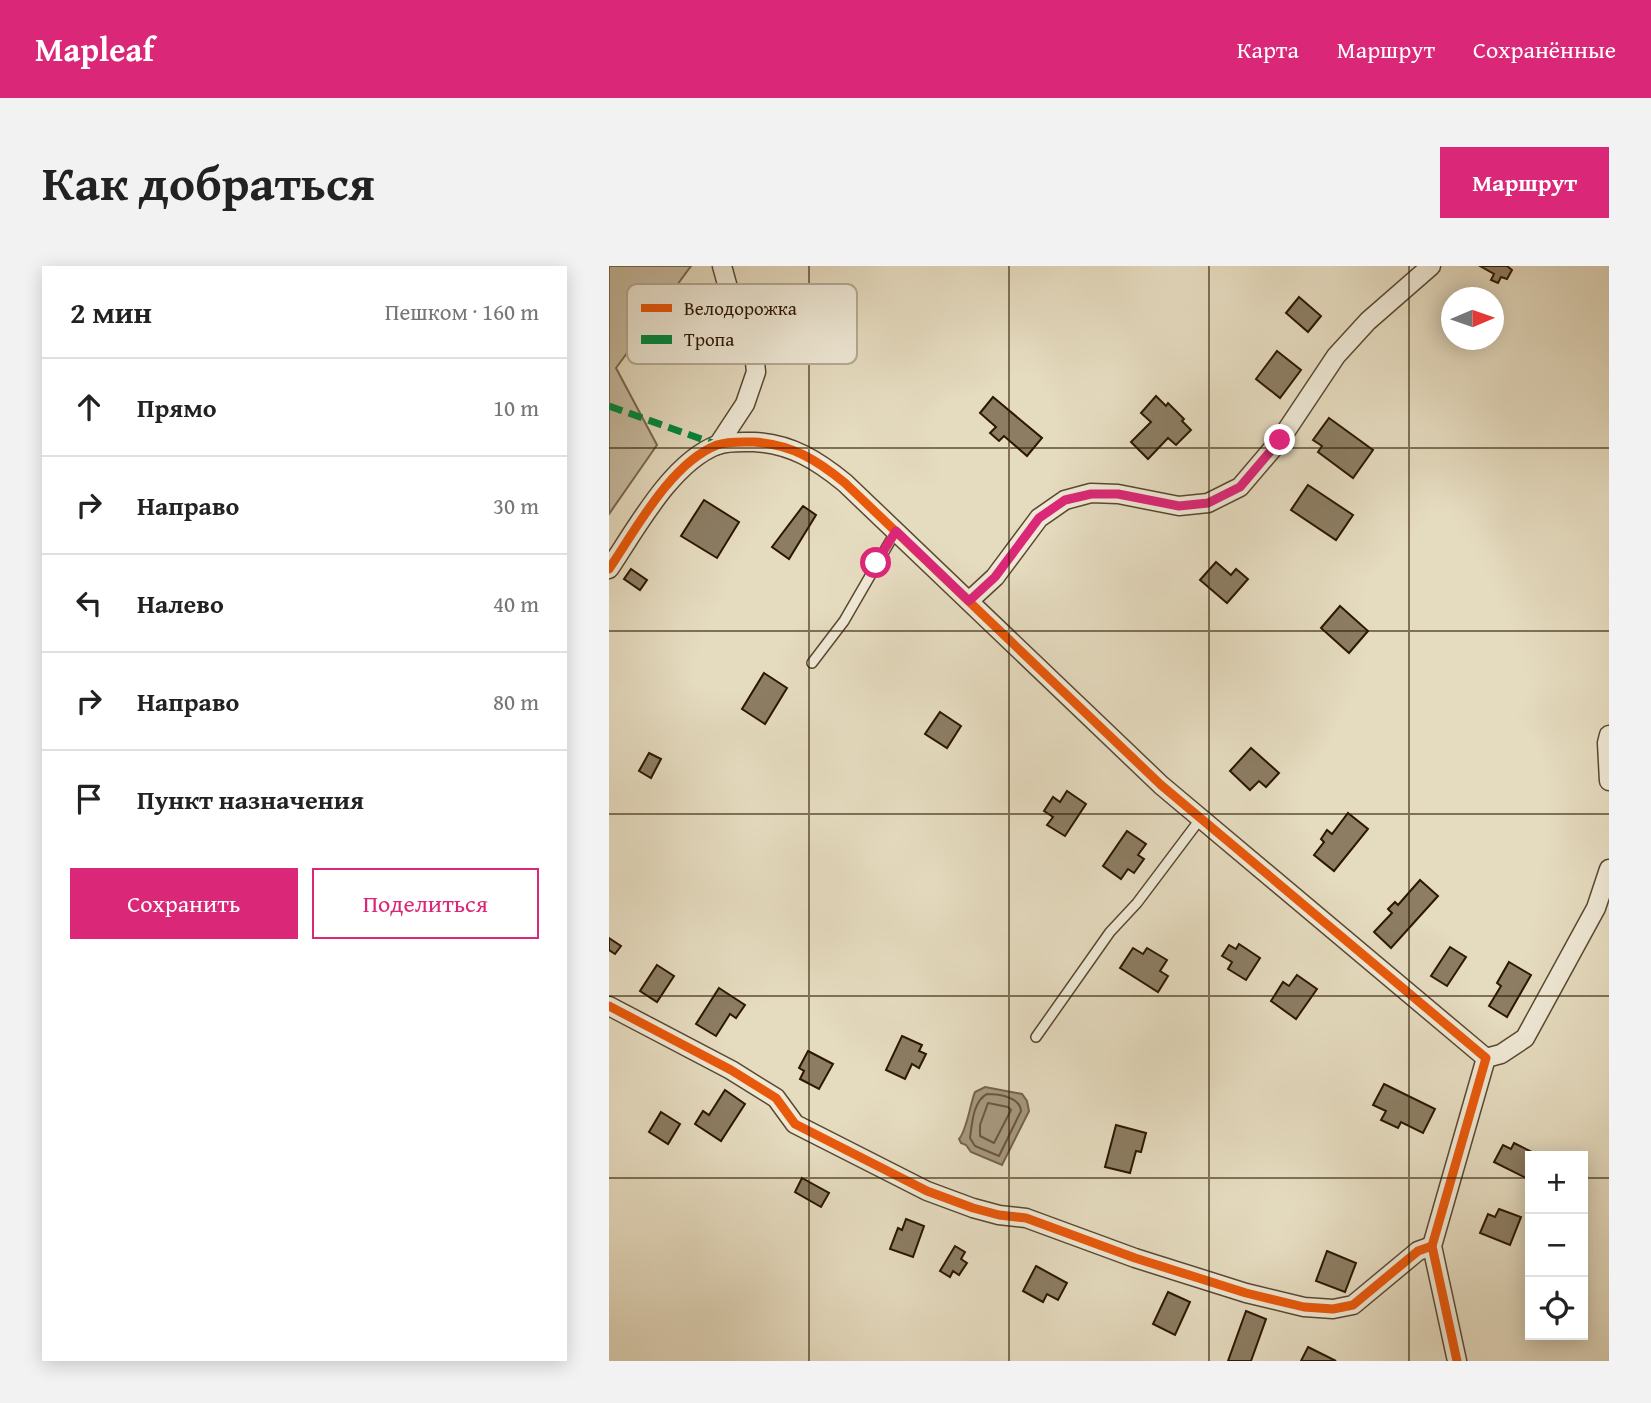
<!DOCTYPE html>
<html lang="ru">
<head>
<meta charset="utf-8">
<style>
	body { margin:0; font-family:"Gentium Book Plus",serif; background:#f2f2f2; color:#222 }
	.controls { position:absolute; right:21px; bottom:21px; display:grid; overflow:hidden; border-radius:0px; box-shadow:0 4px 18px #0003 }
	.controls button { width:63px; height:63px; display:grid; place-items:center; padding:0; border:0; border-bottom:2px solid #e0e0e0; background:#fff; color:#222; font:35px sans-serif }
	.compass { position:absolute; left:832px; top:21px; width:63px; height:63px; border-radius:50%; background:#fff; box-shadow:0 4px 18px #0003; rotate:88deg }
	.stop { position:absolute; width:21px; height:21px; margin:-16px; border:5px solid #db2777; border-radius:50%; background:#fff }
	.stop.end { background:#db2777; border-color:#fff; box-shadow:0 2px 7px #0008 }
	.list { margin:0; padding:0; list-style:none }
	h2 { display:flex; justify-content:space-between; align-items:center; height:91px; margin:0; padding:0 28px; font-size:30px }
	h2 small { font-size:23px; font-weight:400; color:#767676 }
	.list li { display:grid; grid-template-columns:46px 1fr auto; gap:21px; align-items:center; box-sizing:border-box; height:98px; padding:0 28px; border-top:2px solid #e0e0e0 }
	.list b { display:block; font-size:26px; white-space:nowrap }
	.list em { font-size:23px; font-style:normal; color:#767676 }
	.actions { display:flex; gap:14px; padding:21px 28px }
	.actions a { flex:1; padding:16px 0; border:2px solid #db2777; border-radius:0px; text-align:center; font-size:24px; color:#db2777 }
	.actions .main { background:#db2777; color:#fff }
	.icon { flex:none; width:38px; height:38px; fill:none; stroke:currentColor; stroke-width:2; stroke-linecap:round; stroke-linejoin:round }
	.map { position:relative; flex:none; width:1000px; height:1095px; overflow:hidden; border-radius:0px }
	header { display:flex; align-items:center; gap:42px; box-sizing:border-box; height:98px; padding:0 35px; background:#db2777; color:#fff }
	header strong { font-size:33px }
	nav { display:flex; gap:38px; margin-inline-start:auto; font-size:24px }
	.intro { display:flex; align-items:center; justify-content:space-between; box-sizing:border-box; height:168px; padding:0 42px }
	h1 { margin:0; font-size:49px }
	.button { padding:18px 32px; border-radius:0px; background:#db2777; color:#fff; font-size:24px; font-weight:700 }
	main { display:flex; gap:42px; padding:0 42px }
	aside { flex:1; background:#fff; border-radius:0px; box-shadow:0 4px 18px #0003 }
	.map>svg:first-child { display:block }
	.green { fill:#c6ba9f; stroke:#796850; stroke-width:2 }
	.water { fill:#a6987e; stroke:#75644c; stroke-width:2 }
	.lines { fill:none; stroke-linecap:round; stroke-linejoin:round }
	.shore { stroke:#69583f; stroke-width:2 }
	.building { fill:#8c7d63; stroke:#2c1700; stroke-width:2 }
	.service-casing { stroke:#5a4830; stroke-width:12 }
	.minor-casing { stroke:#5a4830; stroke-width:21 }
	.service { stroke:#eee8d5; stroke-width:9 }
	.minor { stroke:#eee8d5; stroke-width:18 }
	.quiet { stroke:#00873e; stroke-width:7; stroke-dasharray:14 7; stroke-linecap:butt }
	.cycleway-casing { stroke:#eee8d5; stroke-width:13 }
	.cycleway { stroke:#e8590c; stroke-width:9 }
	.route { stroke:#db2777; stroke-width:9 }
	.grid { fill:none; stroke:#2c1700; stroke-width:2; stroke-opacity:0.55 }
	.key { fill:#eee8d5; stroke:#b4a995; stroke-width:2 }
	.key-label { font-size:19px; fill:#2c1700 }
</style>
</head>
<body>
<header>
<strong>Mapleaf</strong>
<nav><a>Карта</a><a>Маршрут</a><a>Сохранённые</a></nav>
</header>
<div class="intro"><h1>Как добраться</h1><a class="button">Маршрут</a></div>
<main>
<aside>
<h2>2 мин<small>Пешком · 160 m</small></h2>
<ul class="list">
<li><svg class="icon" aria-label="ahead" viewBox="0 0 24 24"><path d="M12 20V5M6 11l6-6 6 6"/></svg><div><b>Прямо</b></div><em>10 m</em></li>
<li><svg class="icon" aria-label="right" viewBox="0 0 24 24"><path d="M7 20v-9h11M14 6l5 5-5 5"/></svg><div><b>Направо</b></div><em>30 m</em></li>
<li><svg class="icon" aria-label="left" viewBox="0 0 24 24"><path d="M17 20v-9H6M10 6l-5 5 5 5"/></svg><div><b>Налево</b></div><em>40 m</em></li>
<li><svg class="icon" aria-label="right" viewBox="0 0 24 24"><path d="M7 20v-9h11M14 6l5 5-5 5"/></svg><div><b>Направо</b></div><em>80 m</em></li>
<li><svg class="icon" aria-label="arrive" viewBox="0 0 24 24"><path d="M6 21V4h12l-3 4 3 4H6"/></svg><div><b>Пункт назначения</b></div></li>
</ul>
<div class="actions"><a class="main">Сохранить</a><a>Поделиться</a></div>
</aside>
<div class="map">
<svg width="1000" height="1095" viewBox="0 0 1000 1095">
	<rect width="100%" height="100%" fill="#e5dbbf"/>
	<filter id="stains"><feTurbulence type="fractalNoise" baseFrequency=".00286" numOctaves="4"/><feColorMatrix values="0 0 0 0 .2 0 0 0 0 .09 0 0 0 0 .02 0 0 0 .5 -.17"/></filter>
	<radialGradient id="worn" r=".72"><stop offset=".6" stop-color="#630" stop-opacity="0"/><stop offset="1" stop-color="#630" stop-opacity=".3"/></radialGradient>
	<path class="green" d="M 0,0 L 82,0 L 7,102 L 48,179 L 0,248 Z"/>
	<path class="water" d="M 376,821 L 413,828 L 418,835 L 420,845 L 393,899 L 362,886 L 357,879 L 352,877 L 350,873 C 358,864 361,838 366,826 Z"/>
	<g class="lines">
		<g class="shore">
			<path d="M 378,828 C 390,828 411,831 412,845 L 390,890 L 366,880 L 361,872 C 363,858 364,835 378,828 Z"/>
			<path d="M 379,837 L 399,841 L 402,844 L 385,877 L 371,870 L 371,859 Z"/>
		</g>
	</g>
	<g class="building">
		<path d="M 871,0 L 898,0 L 903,4 L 898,13 L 892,11 L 889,17 L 882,14 L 885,8 Z"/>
		<path d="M 690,31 L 712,50 L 699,66 L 677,47 Z"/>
		<path d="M 668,85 L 692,104 L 671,132 L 647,113 Z"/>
		<path d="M 547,130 L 557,140 L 559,137 L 575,153 L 573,155 L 582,164 L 567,179 L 559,172 L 539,193 L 522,176 L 542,156 L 532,147 Z"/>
		<path d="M 384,131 L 433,172 L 418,190 L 395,170 L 390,175 L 381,167 L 387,161 L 371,147 Z"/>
		<path d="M 720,152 L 764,184 L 744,212 L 709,186 L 713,180 L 704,174 Z"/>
		<path d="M 699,219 L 744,249 L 727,274 L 682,244 Z"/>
		<path d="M 95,234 L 130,256 L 108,292 L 72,270 Z"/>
		<path d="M 194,240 L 207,249 L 180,293 L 163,281 Z"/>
		<path d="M 607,296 L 622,309 L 627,303 L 639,313 L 618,337 L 591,314 Z"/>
		<path d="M 22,303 L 38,314 L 31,324 L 15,313 Z"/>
		<path d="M 731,340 L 759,365 L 740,387 L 712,362 Z"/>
		<path d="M 155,407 L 178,422 L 156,458 L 133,443 Z"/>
		<path d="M 331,446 L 352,460 L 338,482 L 316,468 Z"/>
		<path d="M 642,482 L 670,507 L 657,521 L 650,515 L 641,524 L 621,505 Z"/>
		<path d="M 40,487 L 52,493 L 42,512 L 30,505 Z"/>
		<path d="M 458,525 L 477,538 L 456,570 L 438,559 L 444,551 L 435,545 L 444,531 L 451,536 Z"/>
		<path d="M 739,547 L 759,563 L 725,605 L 705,589 L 715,576 L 712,573 L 718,564 L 723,568 Z"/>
		<path d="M 518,565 L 537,578 L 529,589 L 535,593 L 525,607 L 519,603 L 512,613 L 494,600 Z"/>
		<path d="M 811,614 L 829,630 L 782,682 L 765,666 L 783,647 L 779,643 L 786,636 L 789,639 Z"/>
		<path d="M 0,672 L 12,680 L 6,688 L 0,684 Z"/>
		<path d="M 630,678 L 651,692 L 637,714 L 619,703 L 623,696 L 613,690 L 620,679 L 627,683 Z"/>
		<path d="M 841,681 L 857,691 L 838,720 L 822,710 Z"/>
		<path d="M 524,682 L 534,688 L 538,682 L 558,694 L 551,705 L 559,710 L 549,726 L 511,702 Z"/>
		<path d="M 900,696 L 922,709 L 898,751 L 880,740 L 892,720 L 888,717 Z"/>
		<path d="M 48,699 L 65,710 L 48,736 L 31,725 Z"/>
		<path d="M 688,709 L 708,723 L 687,753 L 662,735 L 674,716 L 680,720 Z"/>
		<path d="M 110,722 L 136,739 L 127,752 L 121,748 L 107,770 L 87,758 Z"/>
		<path d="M 293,770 L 313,779 L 310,785 L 317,788 L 310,802 L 303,798 L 296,813 L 277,804 Z"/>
		<path d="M 199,785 L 224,798 L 210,823 L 191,813 L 195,805 L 190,802 Z"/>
		<path d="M 775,818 L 826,843 L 814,867 L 792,856 L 789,862 L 772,854 L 777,845 L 764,839 Z"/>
		<path d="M 116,824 L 136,838 L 112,875 L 86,858 L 94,845 L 100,849 Z"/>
		<path d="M 52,846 L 71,858 L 59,878 L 40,866 Z"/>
		<path d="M 507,859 L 537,867 L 532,886 L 527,885 L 521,907 L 496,901 Z"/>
		<path d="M 905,877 L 925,887 L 921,890 L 921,914 L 885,896 L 894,879 L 902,883 Z"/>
		<path d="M 193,912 L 220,927 L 212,941 L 186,926 Z"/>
		<path d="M 890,943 L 912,951 L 901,979 L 871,967 L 879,948 L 886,951 Z"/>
		<path d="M 297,953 L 315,960 L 304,991 L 281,983 L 289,962 L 293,964 Z"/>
		<path d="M 346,980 L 356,986 L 352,993 L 358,997 L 350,1009 L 344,1005 L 341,1011 L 331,1005 Z"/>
		<path d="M 718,985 L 747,997 L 736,1026 L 707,1015 Z"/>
		<path d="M 427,1000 L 458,1017 L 449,1034 L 438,1028 L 434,1036 L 414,1025 Z"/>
		<path d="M 559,1026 L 581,1036 L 566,1069 L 544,1058 Z"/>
		<path d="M 637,1045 L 657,1053 L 642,1095 L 619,1095 Z"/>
		<path d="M 699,1081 L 727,1095 L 692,1095 Z"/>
	</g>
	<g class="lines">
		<g class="service-casing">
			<g id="service">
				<path d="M 203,397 L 235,355 L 287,265"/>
				<path d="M 427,771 L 501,666 L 528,637 L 592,552"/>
			</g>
		</g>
		<g class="minor-casing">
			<g id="minor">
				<path d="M 109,179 L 136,138 L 147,106 L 145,87 L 121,29 L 113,0"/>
				<path d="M 0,303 C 27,263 62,197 108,179 C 119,175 133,176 145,176 C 182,178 208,194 236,217 L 552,519 L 877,792 L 823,980 L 848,1095"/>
				<path d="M 360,335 L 386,311 L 430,252 L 456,234 L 482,227 L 509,228 L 570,240 L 599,237 L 631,221 L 671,174 L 727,90 L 759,55 L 822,0"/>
				<path d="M 1000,469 L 998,477 L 1000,515"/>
				<path d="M 0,740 L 122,804 L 167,832 L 186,858 L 318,925 L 364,942 L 390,949 L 417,952 L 526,992 L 637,1027 L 695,1041 L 724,1043 L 744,1039 L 809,985 L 823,980"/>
				<path d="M 877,792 L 892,788 L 916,772 L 987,642 L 1000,603"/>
			</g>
		</g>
		<use href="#service" class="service"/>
		<use href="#minor" class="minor"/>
		<path class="quiet" d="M 0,140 L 109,179"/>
		<g class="cycleway-casing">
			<g id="cycleway">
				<path d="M 0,303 C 27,263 62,197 108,179 C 119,175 133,176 145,176 C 182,178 208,194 236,217 L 552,519 L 877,792 L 823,980 L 848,1095"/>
				<path d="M 0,740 L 122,804 L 167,832 L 186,858 L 318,925 L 364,942 L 390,949 L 417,952 L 526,992 L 637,1027 L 695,1041 L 724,1043 L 744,1039 L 809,985 L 823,980"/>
			</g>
		</g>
		<use href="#cycleway" class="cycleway"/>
	</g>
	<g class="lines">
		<path class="route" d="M 267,297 L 287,265 L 360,335 L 386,311 L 430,252 L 456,234 L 482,228 L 509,228 L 570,240 L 599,237 L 631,221 L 671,174"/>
	</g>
	<path class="grid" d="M 200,0 L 200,1095M 400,0 L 400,1095M 600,0 L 600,1095M 800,0 L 800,1095M 0,182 L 1000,182M 0,365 L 1000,365M 0,548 L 1000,548M 0,730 L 1000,730M 0,912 L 921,912M 974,912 L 1000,912"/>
	<rect x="18" y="18" width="230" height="80" rx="10" class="key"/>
	<rect x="32" y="38" width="31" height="8" fill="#e8590c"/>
	<rect x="32" y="69" width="31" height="9" fill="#00873e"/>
	<g class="key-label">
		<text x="75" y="49">Велодорожка</text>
		<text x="75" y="80">Тропа</text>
	</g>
	<rect width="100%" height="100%" filter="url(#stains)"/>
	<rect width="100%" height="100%" fill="url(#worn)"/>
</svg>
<div class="controls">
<button>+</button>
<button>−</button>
<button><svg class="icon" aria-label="locate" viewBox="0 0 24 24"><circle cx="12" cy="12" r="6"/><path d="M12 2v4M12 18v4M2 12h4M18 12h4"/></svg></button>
</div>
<svg class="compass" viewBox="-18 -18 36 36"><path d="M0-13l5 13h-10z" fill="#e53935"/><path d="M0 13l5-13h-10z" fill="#767676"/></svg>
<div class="stop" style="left:267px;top:297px"></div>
<div class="stop end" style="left:671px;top:174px"></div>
</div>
</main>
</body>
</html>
